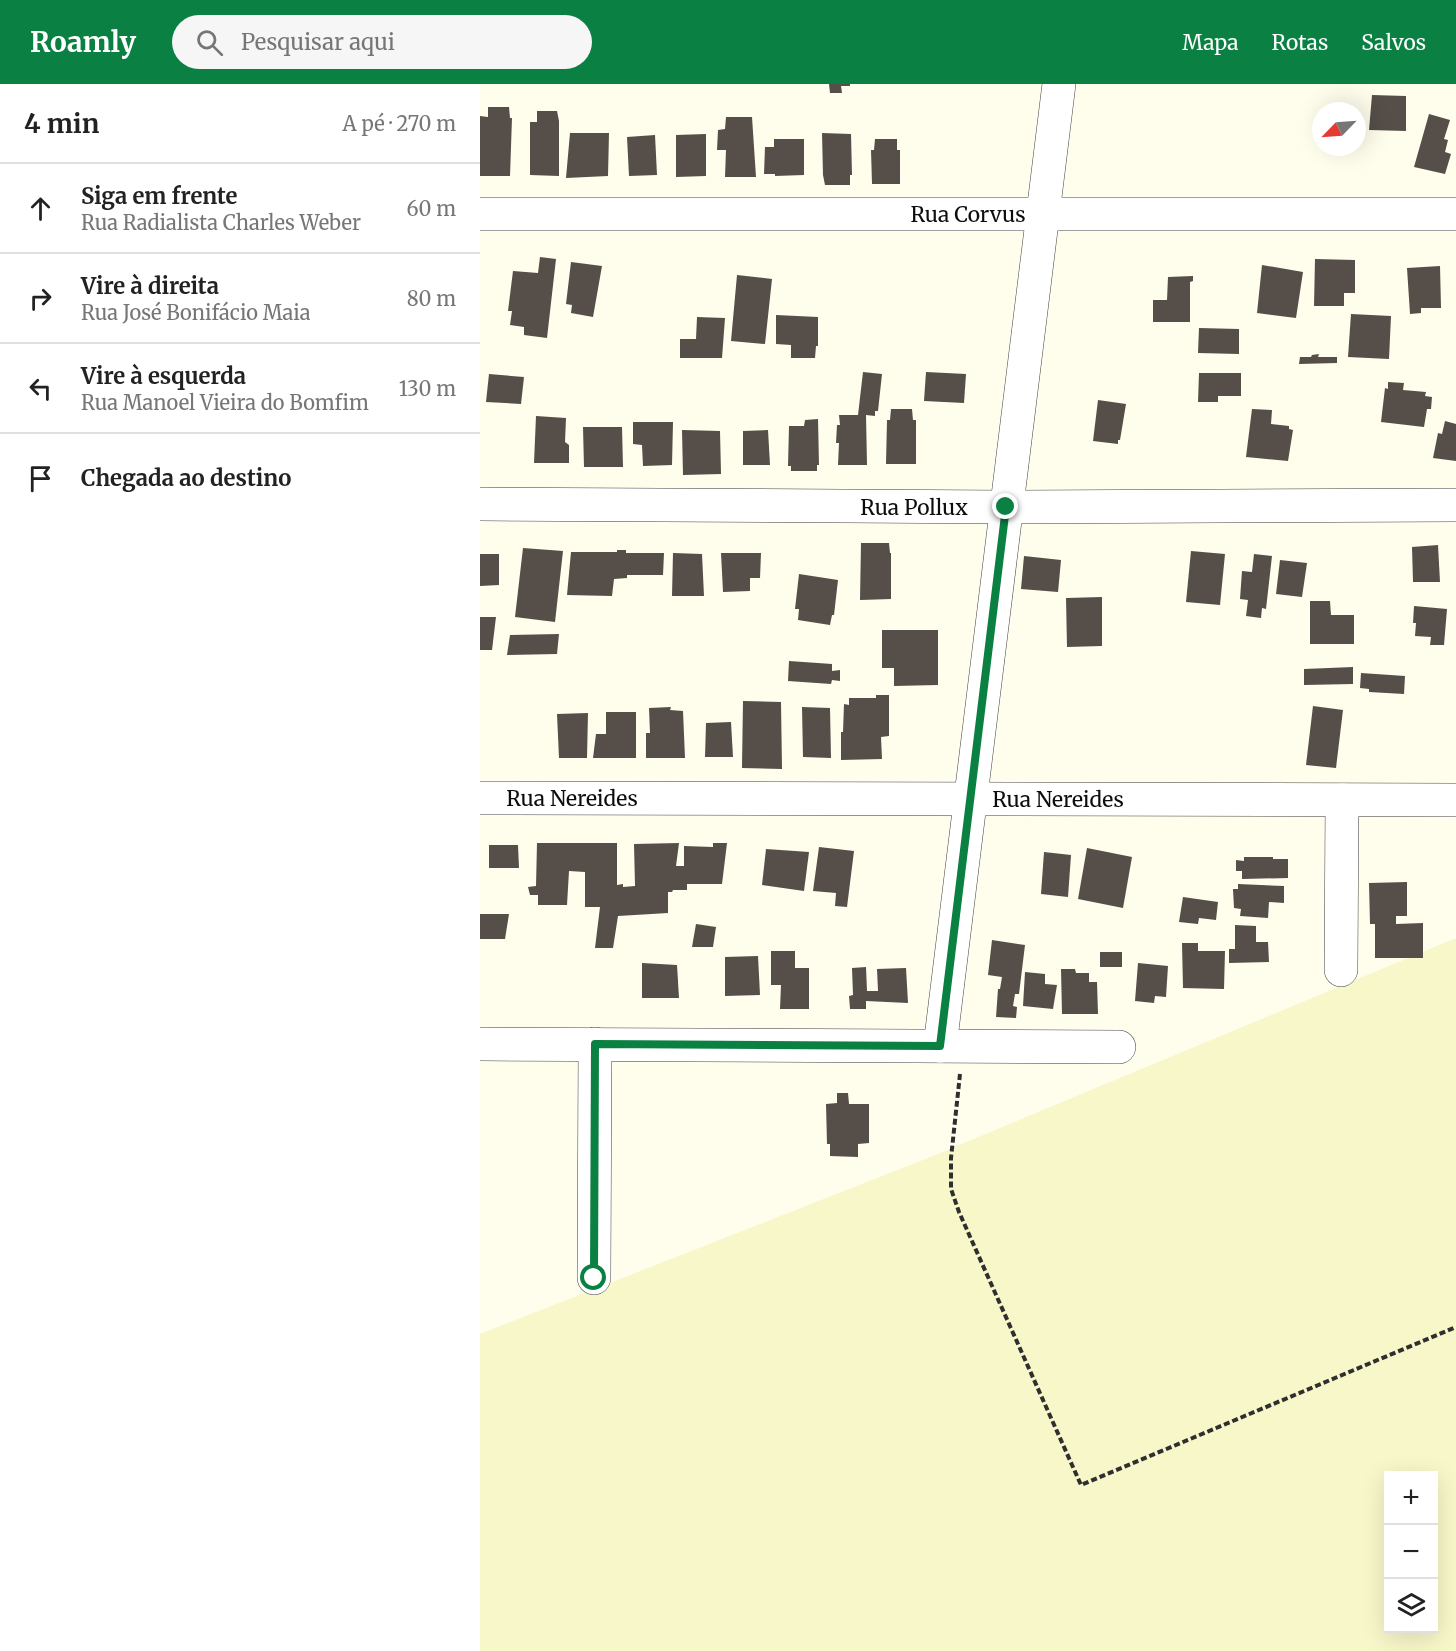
<!DOCTYPE html>
<html lang="pt">
<head>
<meta charset="utf-8">
<style>
	body { margin:0; font-family:Merriweather,serif; background:#f6f6f6; color:#222 }
	.controls { position:absolute; right:18px; bottom:18px; display:grid; overflow:hidden; border-radius:0px; box-shadow:0 6px 24px #0002 }
	.controls button { width:54px; height:54px; display:grid; place-items:center; padding:0; border:0; border-bottom:2px solid #e0e0e0; background:#fff; color:#222; font:30px sans-serif }
	.compass { position:absolute; left:832px; top:18px; width:54px; height:54px; border-radius:50%; background:#fff; box-shadow:0 6px 24px #0002; rotate:245deg }
	.stop { position:absolute; width:18px; height:18px; margin:-14px; border:4px solid #0b8043; border-radius:50%; background:#fff }
	.stop.end { background:#0b8043; border-color:#fff; box-shadow:0 2px 6px #0008 }
	.list { margin:0; padding:0; list-style:none }
	h2 { display:flex; justify-content:space-between; align-items:center; height:78px; margin:0; padding:0 24px; font-size:26px }
	h2 small { font-size:20px; font-weight:400; color:#767676 }
	.list li { display:grid; grid-template-columns:39px 1fr auto; gap:18px; align-items:center; box-sizing:border-box; height:90px; padding:0 24px; border-top:2px solid #e0e0e0 }
	.list b { display:block; font-size:22px; white-space:nowrap }
	.list p { margin:0; font-size:20px; white-space:nowrap; color:#767676 }
	.list em { font-size:20px; font-style:normal; color:#767676 }
	.icon { flex:none; width:33px; height:33px; fill:none; stroke:currentColor; stroke-width:2; stroke-linecap:round; stroke-linejoin:round }
	.map { position:relative; flex:none; width:976px; height:1567px; overflow:hidden }
	header { display:flex; align-items:center; gap:36px; box-sizing:border-box; height:84px; padding:0 30px; background:#0b8043; color:#fff }
	header strong { font-size:28px }
	nav { display:flex; gap:33px; margin-inline-start:auto; font-size:21px }
	.search { width:420px; height:54px; background:#f6f6f6; display:flex; align-items:center; gap:15px; box-sizing:border-box; padding:0 21px; border-radius:33px; color:#767676; font-size:22px }
	main { display:flex }
	aside { flex:1; background:#fff }
	.map>svg:first-child { display:block }
	.farmland { fill:#f8f7c9; fill-rule:evenodd }
	.building { fill:#564e48 }
	.lines { fill:none; stroke-linecap:round; stroke-linejoin:round }
	.minor-casing { stroke:#404040; stroke-width:34 }
	.path { stroke:#2f2f2f; stroke-width:4; stroke-dasharray:6 3; stroke-linecap:butt }
	.minor { stroke:#fff; stroke-width:33 }
	.route { stroke:#0b8043; stroke-width:8 }
	.labels { text-anchor:middle; dominant-baseline:central; stroke-width:6; stroke-linejoin:round; paint-order:stroke }
	.street-label { font-size:21px; fill:#0d0d0d; stroke:#fff }
</style>
</head>
<body>
<header>
<strong>Roamly</strong>
<div class="search"><svg class="icon" aria-label="search" viewBox="0 0 24 24"><circle cx="10" cy="10" r="6"/><path d="M15 15l6 6"/></svg>Pesquisar aqui</div>
<nav><a>Mapa</a><a>Rotas</a><a>Salvos</a></nav>
</header>
<main>
<aside>
<h2>4 min<small>A pé · 270 m</small></h2>
<ul class="list">
<li><svg class="icon" aria-label="ahead" viewBox="0 0 24 24"><path d="M12 20V5M6 11l6-6 6 6"/></svg><div><b>Siga em frente</b><p>Rua Radialista Charles Weber</p></div><em>60 m</em></li>
<li><svg class="icon" aria-label="right" viewBox="0 0 24 24"><path d="M7 20v-9h11M14 6l5 5-5 5"/></svg><div><b>Vire à direita</b><p>Rua José Bonifácio Maia</p></div><em>80 m</em></li>
<li><svg class="icon" aria-label="left" viewBox="0 0 24 24"><path d="M17 20v-9H6M10 6l-5 5 5 5"/></svg><div><b>Vire à esquerda</b><p>Rua Manoel Vieira do Bomfim</p></div><em>130 m</em></li>
<li><svg class="icon" aria-label="arrive" viewBox="0 0 24 24"><path d="M6 21V4h12l-3 4 3 4H6"/></svg><div><b>Chegada ao destino</b></div></li>
</ul>
</aside>
<div class="map">
<svg width="976" height="1567" viewBox="0 0 976 1567">
	<rect width="100%" height="100%" fill="#fffdec"/>
	<path class="farmland" d="M 976,854 L 976,1567 L 0,1567 L 0,1250 L 448,1074 ZM 908,1392 L 954,1392 L 954,1544 L 908,1544 Z"/>
	<g class="building">
		<path d="M 349,0 L 370,0 L 370,2 L 361,2 L 362,9 L 350,9 Z"/>
		<path d="M 892,11 L 926,12 L 926,47 L 889,46 Z"/>
		<path d="M 8,23 L 29,23 L 30,34 L 32,34 L 30,92 L 0,92 L 0,32 L 8,33 Z"/>
		<path d="M 57,27 L 77,27 L 79,37 L 79,92 L 50,91 L 50,38 L 57,38 Z"/>
		<path d="M 949,30 L 970,36 L 964,55 L 968,56 L 965,68 L 971,70 L 965,90 L 934,83 Z"/>
		<path d="M 246,33 L 272,33 L 276,93 L 245,93 L 246,66 L 237,66 L 238,46 L 245,45 Z"/>
		<path d="M 90,49 L 129,49 L 128,92 L 86,94 Z"/>
		<path d="M 342,49 L 371,50 L 372,91 L 370,91 L 370,101 L 345,101 L 343,91 Z"/>
		<path d="M 226,50 L 226,92 L 196,93 L 196,51 Z"/>
		<path d="M 175,51 L 177,91 L 149,92 L 147,53 Z"/>
		<path d="M 294,55 L 324,55 L 324,91 L 295,92 L 295,90 L 284,90 L 285,63 L 294,63 Z"/>
		<path d="M 395,55 L 417,55 L 417,66 L 420,66 L 420,100 L 392,100 L 391,66 L 394,66 Z"/>
		<path d="M 60,173 L 76,175 L 67,254 L 44,251 L 44,243 L 30,241 L 32,227 L 28,227 L 33,187 L 58,189 Z"/>
		<path d="M 835,175 L 875,176 L 875,209 L 864,209 L 864,222 L 834,222 Z"/>
		<path d="M 91,178 L 122,182 L 113,233 L 91,229 L 92,221 L 86,220 Z"/>
		<path d="M 782,181 L 823,188 L 816,234 L 777,229 Z"/>
		<path d="M 960,182 L 961,224 L 941,224 L 941,229 L 930,230 L 927,184 Z"/>
		<path d="M 257,191 L 292,195 L 285,260 L 251,257 Z"/>
		<path d="M 713,192 L 713,197 L 710,198 L 710,238 L 673,238 L 673,216 L 687,216 L 688,193 Z"/>
		<path d="M 871,230 L 911,232 L 909,275 L 868,273 Z"/>
		<path d="M 296,231 L 338,233 L 338,262 L 336,262 L 335,274 L 311,274 L 311,261 L 296,260 Z"/>
		<path d="M 217,233 L 245,234 L 242,274 L 200,274 L 200,255 L 216,255 Z"/>
		<path d="M 719,244 L 759,245 L 759,270 L 718,269 Z"/>
		<path d="M 839,270 L 838,273 L 857,273 L 857,279 L 819,280 L 820,273 L 831,273 L 832,271 Z"/>
		<path d="M 383,288 L 402,290 L 398,327 L 395,327 L 395,332 L 386,331 L 387,381 L 358,381 L 359,359 L 356,359 L 357,341 L 360,341 L 359,331 L 378,331 Z"/>
		<path d="M 446,288 L 486,290 L 484,319 L 444,317 Z"/>
		<path d="M 719,289 L 761,289 L 761,312 L 738,312 L 738,318 L 718,318 Z"/>
		<path d="M 9,290 L 44,293 L 41,320 L 6,318 Z"/>
		<path d="M 908,298 L 924,299 L 923,306 L 946,308 L 945,312 L 952,313 L 951,325 L 947,325 L 944,343 L 901,338 L 905,304 L 908,305 Z"/>
		<path d="M 618,316 L 646,320 L 640,356 L 638,356 L 638,360 L 613,357 Z"/>
		<path d="M 411,325 L 432,325 L 433,336 L 436,336 L 436,380 L 406,380 L 407,336 L 410,336 Z"/>
		<path d="M 772,325 L 792,326 L 791,340 L 809,342 L 809,345 L 813,346 L 808,377 L 766,373 Z"/>
		<path d="M 56,332 L 86,334 L 85,358 L 89,361 L 89,379 L 54,379 Z"/>
		<path d="M 338,335 L 339,381 L 337,381 L 337,387 L 311,387 L 311,382 L 308,382 L 309,342 L 324,342 L 325,336 Z"/>
		<path d="M 965,337 L 976,340 L 976,377 L 953,374 L 958,349 L 962,350 Z"/>
		<path d="M 153,338 L 193,338 L 192,381 L 163,382 L 162,361 L 153,360 Z"/>
		<path d="M 103,343 L 142,343 L 143,383 L 104,383 Z"/>
		<path d="M 202,346 L 240,347 L 241,390 L 203,391 Z"/>
		<path d="M 288,346 L 290,381 L 263,381 L 263,347 Z"/>
		<path d="M 381,459 L 409,459 L 410,469 L 411,469 L 411,515 L 380,516 Z"/>
		<path d="M 958,461 L 960,498 L 933,498 L 932,463 Z"/>
		<path d="M 43,464 L 83,467 L 75,538 L 35,533 Z"/>
		<path d="M 137,466 L 146,466 L 146,469 L 184,469 L 183,491 L 147,491 L 147,494 L 134,495 L 132,512 L 87,511 L 91,468 L 137,468 Z"/>
		<path d="M 711,467 L 745,470 L 740,521 L 706,518 Z"/>
		<path d="M 193,469 L 222,470 L 224,512 L 192,512 Z"/>
		<path d="M 241,469 L 281,469 L 280,494 L 270,494 L 270,507 L 243,508 Z"/>
		<path d="M 0,470 L 19,470 L 19,501 L 0,502 Z"/>
		<path d="M 774,470 L 792,472 L 786,525 L 782,524 L 781,534 L 766,532 L 768,516 L 760,515 L 762,487 L 772,488 Z"/>
		<path d="M 544,472 L 581,476 L 578,508 L 541,505 Z"/>
		<path d="M 800,476 L 827,479 L 822,513 L 796,510 Z"/>
		<path d="M 319,490 L 358,496 L 354,531 L 352,531 L 350,541 L 318,536 L 319,525 L 315,525 Z"/>
		<path d="M 622,513 L 622,562 L 587,563 L 586,514 Z"/>
		<path d="M 830,517 L 850,517 L 851,531 L 874,531 L 874,560 L 830,560 Z"/>
		<path d="M 934,522 L 967,525 L 964,561 L 950,561 L 951,553 L 935,552 L 936,539 L 933,539 Z"/>
		<path d="M 0,533 L 16,533 L 12,566 L 0,566 Z"/>
		<path d="M 402,546 L 458,546 L 458,601 L 414,602 L 414,584 L 402,584 Z"/>
		<path d="M 79,550 L 77,570 L 27,571 L 30,551 Z"/>
		<path d="M 309,577 L 352,580 L 352,587 L 360,586 L 360,597 L 352,596 L 351,600 L 308,597 Z"/>
		<path d="M 873,583 L 873,600 L 824,601 L 824,585 Z"/>
		<path d="M 881,589 L 925,592 L 924,610 L 889,608 L 889,605 L 880,604 Z"/>
		<path d="M 396,611 L 409,611 L 409,652 L 401,653 L 402,675 L 361,676 L 361,648 L 363,648 L 364,620 L 369,621 L 369,614 L 396,614 Z"/>
		<path d="M 263,617 L 301,618 L 302,685 L 262,684 Z"/>
		<path d="M 833,622 L 863,626 L 856,684 L 826,681 Z"/>
		<path d="M 191,623 L 190,626 L 203,627 L 205,674 L 166,674 L 166,649 L 170,649 L 169,624 Z"/>
		<path d="M 322,623 L 350,624 L 351,674 L 323,673 Z"/>
		<path d="M 126,628 L 156,628 L 156,674 L 113,674 L 116,650 L 126,650 Z"/>
		<path d="M 108,629 L 107,674 L 79,674 L 77,630 Z"/>
		<path d="M 251,638 L 253,673 L 225,673 L 226,639 Z"/>
		<path d="M 57,759 L 137,759 L 137,801 L 143,800 L 143,803 L 155,802 L 154,760 L 199,759 L 196,782 L 204,782 L 204,762 L 233,763 L 233,759 L 247,759 L 242,800 L 207,800 L 207,806 L 193,806 L 192,808 L 188,808 L 188,829 L 138,832 L 133,864 L 115,864 L 120,823 L 105,823 L 105,788 L 89,787 L 87,821 L 58,821 L 58,811 L 50,811 L 48,803 L 56,802 Z"/>
		<path d="M 9,761 L 38,761 L 39,784 L 9,784 Z"/>
		<path d="M 339,763 L 374,767 L 367,823 L 355,822 L 356,809 L 333,807 Z"/>
		<path d="M 607,764 L 652,773 L 643,824 L 598,815 Z"/>
		<path d="M 286,765 L 329,768 L 324,807 L 282,801 Z"/>
		<path d="M 564,768 L 591,771 L 588,813 L 561,810 Z"/>
		<path d="M 764,773 L 793,773 L 793,775 L 808,775 L 808,794 L 762,795 L 762,787 L 756,787 L 756,776 L 764,777 Z"/>
		<path d="M 927,798 L 927,832 L 916,832 L 916,840 L 943,839 L 943,874 L 895,874 L 895,840 L 890,840 L 889,799 Z"/>
		<path d="M 758,800 L 804,802 L 804,819 L 789,818 L 788,834 L 760,832 L 761,825 L 754,824 L 753,805 L 758,805 Z"/>
		<path d="M 703,813 L 738,818 L 736,836 L 719,834 L 718,840 L 699,838 Z"/>
		<path d="M 0,830 L 29,830 L 25,855 L 0,855 Z"/>
		<path d="M 216,840 L 236,843 L 233,863 L 212,863 Z"/>
		<path d="M 755,841 L 776,842 L 776,858 L 788,858 L 789,878 L 749,879 L 749,865 L 755,865 Z"/>
		<path d="M 512,856 L 545,861 L 539,910 L 535,910 L 533,922 L 537,923 L 536,934 L 516,933 L 518,905 L 520,905 L 522,893 L 508,891 Z"/>
		<path d="M 702,859 L 718,859 L 718,867 L 745,867 L 744,905 L 703,904 Z"/>
		<path d="M 291,867 L 315,867 L 315,884 L 329,884 L 329,925 L 300,925 L 301,901 L 291,901 Z"/>
		<rect x="620" y="868" width="22" height="15"/>
		<path d="M 278,872 L 280,911 L 245,912 L 245,873 Z"/>
		<path d="M 162,879 L 197,881 L 199,914 L 162,914 Z"/>
		<path d="M 658,879 L 688,882 L 686,913 L 675,912 L 674,919 L 655,917 Z"/>
		<path d="M 386,883 L 387,907 L 398,907 L 397,885 L 426,884 L 428,919 L 386,917 L 386,925 L 370,925 L 369,912 L 373,911 L 372,884 Z"/>
		<path d="M 581,885 L 595,885 L 596,889 L 609,889 L 609,898 L 617,898 L 618,930 L 582,930 Z"/>
		<path d="M 545,888 L 565,890 L 565,900 L 577,901 L 573,925 L 543,922 Z"/>
		<path d="M 357,1009 L 368,1009 L 369,1020 L 389,1020 L 389,1059 L 378,1060 L 378,1073 L 350,1072 L 350,1060 L 347,1060 L 346,1020 L 357,1019 Z"/>
	</g>
	<g class="lines">
		<g class="minor-casing">
			<g id="minor">
				<path d="M 0,130 L 976,130"/>
				<path d="M 0,420 L 526,423 L 976,421"/>
				<path d="M 0,714 L 976,716"/>
				<path d="M 861,886 L 862,716"/>
				<path d="M 0,960 L 639,963"/>
				<path d="M 460,962 L 579,0"/>
				<path d="M 114,1194 L 115,960"/>
			</g>
		</g>
		<path class="path" d="M 480,990 L 471,1074 L 471,1105 L 479,1128 L 601,1401 L 976,1243"/>
		<use href="#minor" class="minor"/>
	</g>
	<g class="lines">
		<path class="route" d="M 114,1194 L 115,960 L 460,962 L 526,423"/>
	</g>
	<g class="labels">
		<g class="street-label">
			<text x="488" y="130">Rua Corvus</text>
			<text x="434" y="423">Rua Pollux</text>
			<text x="92" y="714">Rua Nereides</text>
			<text x="578" y="715">Rua Nereides</text>
		</g>
	</g>
</svg>
<div class="controls">
<button>+</button>
<button>−</button>
<button><svg class="icon" aria-label="layers" viewBox="0 0 24 24"><path d="M12 4l9 5-9 5-9-5zM3 14l9 5 9-5"/></svg></button>
</div>
<svg class="compass" viewBox="-18 -18 36 36"><path d="M0-13l5 13h-10z" fill="#e53935"/><path d="M0 13l5-13h-10z" fill="#767676"/></svg>
<div class="stop" style="left:114px;top:1194px"></div>
<div class="stop end" style="left:526px;top:423px"></div>
</div>
</main>
</body>
</html>
